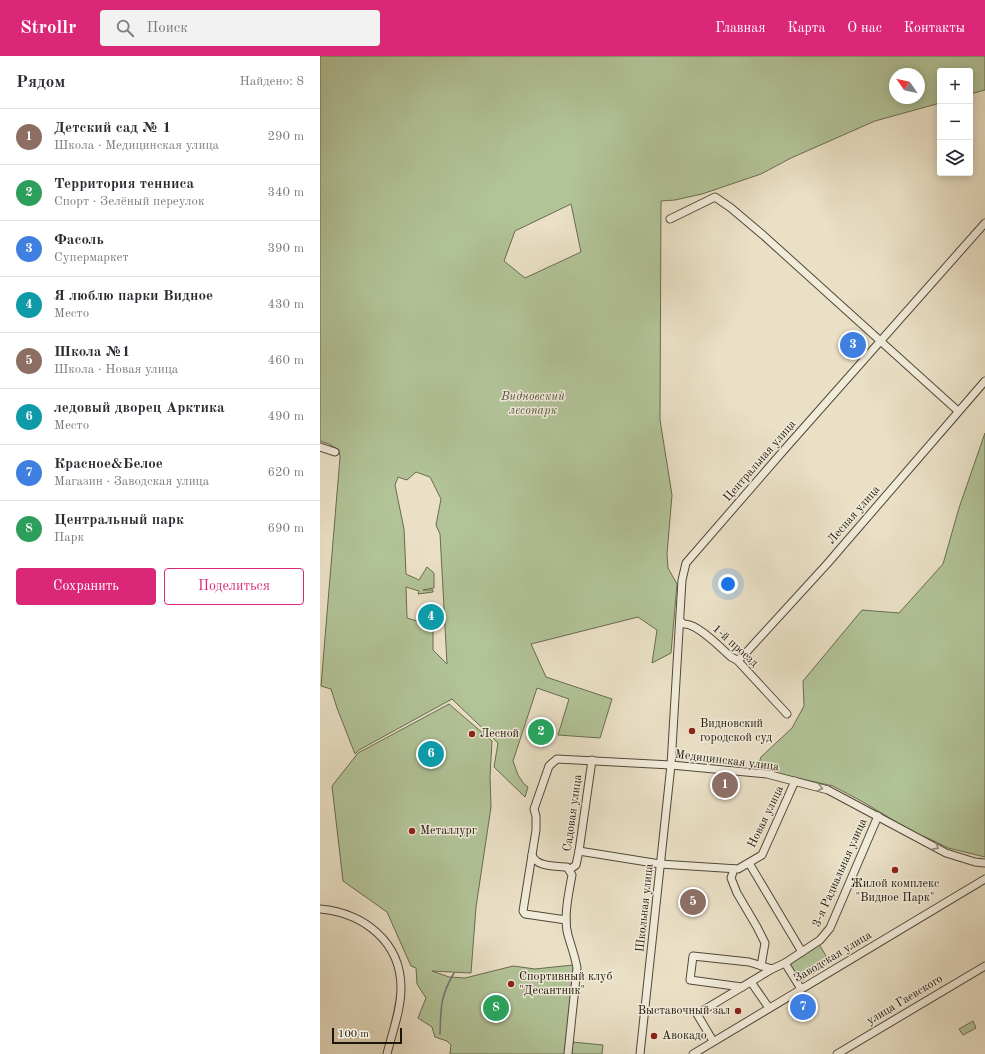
<!DOCTYPE html>
<html lang="ru">
<head>
<meta charset="utf-8">
<style>
	body { margin:0; font-family:"Old Standard TT",serif; background:#f2f2f3; color:#2b2b33 }
	.controls { position:absolute; right:12px; top:12px; display:grid; overflow:hidden; border-radius:4px; box-shadow:0 2px 10px #0003 }
	.controls button { width:36px; height:36px; display:grid; place-items:center; padding:0; border:0; border-bottom:1px solid #e1e1e2; background:#fff; color:#2b2b33; font:20px sans-serif }
	.compass { position:absolute; left:569px; top:12px; width:36px; height:36px; border-radius:50%; background:#fff; box-shadow:0 2px 10px #0003; rotate:304deg }
	.scale { position:absolute; left:12px; bottom:10px; width:70px; box-sizing:border-box; padding-left:4px; border:2px solid #1e1509; border-top:0; font-size:11px; line-height:14px; white-space:nowrap; color:#1e1509; -webkit-text-stroke:3px #f1ebda; paint-order:stroke }
	.you { position:absolute; left:408px; top:528px; width:14px; height:14px; margin:-10px; border:3px solid #fff; border-radius:50%; background:#1a73e8; box-shadow:0 0 0 6px #1a73e833 }
	.badge { display:grid; place-items:center; width:26px; height:26px; border-radius:50%; background:#db2777; color:#fff; font-size:13px; font-weight:700 }
	.pin { position:absolute; translate:-50% -50%; border:2px solid #fff; box-shadow:0 1px 4px #0006 }
	.list { margin:0; padding:0; list-style:none }
	h2 { display:flex; justify-content:space-between; align-items:center; height:52px; margin:0; padding:0 16px; font-size:17px }
	h2 small { font-size:13px; font-weight:400; color:#7c7c81 }
	.list li { display:grid; grid-template-columns:26px 1fr auto; gap:12px; align-items:center; box-sizing:border-box; height:56px; padding:0 16px; border-top:1px solid #e1e1e2 }
	.list b { display:block; font-size:15px; white-space:nowrap }
	.list p { margin:0; font-size:13px; white-space:nowrap; color:#7c7c81 }
	.list em { font-size:13px; font-style:normal; color:#7c7c81 }
	.actions { display:flex; gap:8px; padding:12px 16px }
	.actions a { flex:1; padding:9px 0; border:1px solid #db2777; border-radius:4px; text-align:center; font-size:14px; color:#db2777 }
	.actions .main { background:#db2777; color:#fff }
	.icon { flex:none; width:22px; height:22px; fill:none; stroke:currentColor; stroke-width:2; stroke-linecap:round; stroke-linejoin:round }
	.map { position:relative; flex:none; width:665px; height:998px; overflow:hidden }
	header { display:flex; align-items:center; gap:24px; box-sizing:border-box; height:56px; padding:0 20px; background:#db2777; color:#fff }
	header strong { font-size:19px }
	nav { display:flex; gap:22px; margin-inline-start:auto; font-size:14px }
	.search { width:280px; height:36px; background:#f2f2f3; display:flex; align-items:center; gap:10px; box-sizing:border-box; padding:0 14px; border-radius:4px; color:#7c7c81; font-size:15px }
	main { display:flex }
	aside { flex:1; background:#fff }
	.map>svg:first-child { display:block }
	.green { fill:#b2c398; stroke:#686c50; fill-rule:evenodd }
	.lines { fill:none; stroke-linecap:round; stroke-linejoin:round }
	.stream { stroke:#6a7877; stroke-width:1.5 }
	.minor-casing { stroke:#514838; stroke-width:9 }
	.minor { stroke:#f1ebda; stroke-width:7 }
	.oneway { stroke:#928b7c }
	.poi-dot { fill:#8f2418; stroke:#f1ebda; stroke-width:1.5 }
	.labels { text-anchor:middle; dominant-baseline:central; stroke-width:3; stroke-linejoin:round; paint-order:stroke }
	.park-label { font-size:12px; font-style:italic; fill:#52523b; stroke:#f1ebda }
	.street-label { font-size:12px; fill:#1e1509; stroke:#f1ebda }
	.poi-label { font-size:12px; fill:#1e1509; stroke:#f1ebda; text-anchor:start }
</style>
</head>
<body>
<header>
<strong>Strollr</strong>
<div class="search"><svg class="icon" aria-label="search" viewBox="0 0 24 24"><circle cx="10" cy="10" r="6"/><path d="M15 15l6 6"/></svg>Поиск</div>
<nav><a>Главная</a><a>Карта</a><a>О нас</a><a>Контакты</a></nav>
</header>
<main>
<aside>
<h2>Рядом<small>Найдено: 8</small></h2>
<ul class="list">
<li><span class="badge" style="background:#8d6e63">1</span><div><b>Детский сад № 1</b><p>Школа · Медицинская улица</p></div><em>290 m</em></li>
<li><span class="badge" style="background:#2e9e5b">2</span><div><b>Территория тенниса</b><p>Спорт · Зелёный переулок</p></div><em>340 m</em></li>
<li><span class="badge" style="background:#3f7fe0">3</span><div><b>Фасоль</b><p>Супермаркет</p></div><em>390 m</em></li>
<li><span class="badge" style="background:#0f9aa8">4</span><div><b>Я люблю парки Видное</b><p>Место</p></div><em>430 m</em></li>
<li><span class="badge" style="background:#8d6e63">5</span><div><b>Школа №1</b><p>Школа · Новая улица</p></div><em>460 m</em></li>
<li><span class="badge" style="background:#0f9aa8">6</span><div><b>ледовый дворец Арктика</b><p>Место</p></div><em>490 m</em></li>
<li><span class="badge" style="background:#3f7fe0">7</span><div><b>Красное&amp;Белое</b><p>Магазин · Заводская улица</p></div><em>620 m</em></li>
<li><span class="badge" style="background:#2e9e5b">8</span><div><b>Центральный парк</b><p>Парк</p></div><em>690 m</em></li>
</ul>
<div class="actions"><a class="main">Сохранить</a><a>Поделиться</a></div>
</aside>
<div class="map">
<svg width="665" height="998" viewBox="0 0 665 998">
	<rect width="100%" height="100%" fill="#eae0c6"/>
	<filter id="stains"><feTurbulence type="fractalNoise" baseFrequency=".005" numOctaves="4"/><feColorMatrix values="0 0 0 0 .2 0 0 0 0 .09 0 0 0 0 .02 0 0 0 .5 -.17"/></filter>
	<radialGradient id="worn" r=".72"><stop offset=".6" stop-color="#630" stop-opacity="0"/><stop offset="1" stop-color="#630" stop-opacity=".3"/></radialGradient>
	<g class="green">
		<path d="M 0,0 L 665,0 L 665,34 L 650,38 L 650,15 L 620,15 L 620,47 L 555,65 L 471,102 L 441,118 L 382,138 L 355,144 L 341,145 L 340,364 L 352,439 L 347,498 L 348,512 L 357,528 L 351,597 L 332,607 L 337,574 L 318,561 L 211,588 L 226,621 L 292,643 L 280,682 L 238,679 L 249,643 L 217,632 L 193,705 L 198,719 L 204,728 L 208,731 L 205,741 L 174,711 L 178,687 L 132,643 L 39,694 L 35,698 L 17,652 L 11,633 L 1,630 L 20,401 L 19,394 L 9,388 L 0,385 ZM 575,18 L 599,18 L 599,42 L 575,42 ZM 251,148 L 261,196 L 205,222 L 184,205 L 195,175 ZM 96,416 L 110,421 L 121,443 L 116,469 L 120,478 L 127,608 L 113,594 L 113,570 L 87,562 L 86,531 L 99,535 L 98,538 L 113,536 L 113,534 L 103,534 L 114,532 L 114,517 L 107,511 L 99,524 L 86,518 L 84,473 L 75,429 L 78,421 L 87,424 Z"/>
		<path d="M 665,377 L 665,801 L 628,792 L 612,784 L 593,776 L 543,746 L 513,730 L 437,713 L 441,701 L 472,672 L 484,650 L 483,625 L 542,554 L 579,557 L 623,508 L 639,452 Z"/>
		<path d="M 129,648 L 172,685 L 170,721 L 171,751 L 156,851 L 151,917 L 112,915 L 129,921 L 145,922 L 193,910 L 215,913 L 253,909 L 255,914 L 245,998 L 130,998 L 131,989 L 127,985 L 115,981 L 112,971 L 98,962 L 106,942 L 97,928 L 96,912 L 91,910 L 67,856 L 23,825 L 12,730 L 38,697 Z"/>
		<path d="M 499,888 L 510,907 L 479,926 L 468,907 Z"/>
		<path d="M 653,965 L 656,972 L 643,979 L 639,973 Z"/>
		<path d="M 252,986 L 283,989 L 282,998 L 250,998 Z"/>
	</g>
	<g class="lines">
		<path class="stream" d="M 120,978 C 121,951 120,941 134,917"/>
		<g class="minor-casing">
			<g id="minor">
				<path d="M 350,163 L 395,141 L 411,152 L 443,179 L 638,355"/>
				<path d="M 0,391 L 15,396"/>
				<path d="M 360,565 L 364,568 C 377,567 401,592 411,601 L 417,604 L 467,658"/>
				<path d="M 417,604 L 422,601 L 507,508 L 665,325"/>
				<path d="M 259,795 L 340,808 L 418,813 L 442,799 L 475,725"/>
				<path d="M 212,799 C 216,811 235,810 247,811 L 249,814"/>
				<path d="M 429,807 L 482,896"/>
				<path d="M 414,813 L 411,822 L 417,837 L 437,871 L 445,887 L 441,910"/>
				<path d="M 0,853 C 44,857 81,886 81,932 C 81,954 72,977 67,998"/>
				<path d="M 246,864 L 205,858 L 203,855 L 216,774 L 216,760 L 214,753 L 229,710 L 237,703 L 351,709 L 447,718 L 508,734 L 626,797 L 655,806 L 665,807"/>
				<path d="M 465,907 L 481,933"/>
				<path d="M 431,926 L 449,952"/>
				<path d="M 422,931 L 370,924 L 373,900 L 429,906 L 452,913 L 465,907 L 500,884 L 510,872 L 558,760"/>
				<path d="M 393,985 L 377,958 L 452,913"/>
				<path d="M 248,998 L 257,912 C 255,900 251,890 248,879 C 243,862 249,836 252,819 L 249,814 L 256,809 L 259,795 L 272,704"/>
				<path d="M 320,998 L 351,709 L 362,524 L 366,507 L 464,394 L 665,167"/>
				<path d="M 373,998 L 665,823"/>
				<path d="M 517,998 L 665,910"/>
			</g>
		</g>
		<use href="#minor" class="minor"/>
	</g>
	<defs><path id="oneway-chevron" d="M-2-3.5L2.5 0L-2 3.5" fill="none" stroke-width="1.6" stroke-linecap="round" stroke-linejoin="round"/></defs>
	<g class="oneway">
		<use href="#oneway-chevron" transform="translate(500 732) rotate(14)"/>
		<use href="#oneway-chevron" transform="translate(616 791) rotate(29)"/>
	</g>
	<g class="poi-dot">
		<circle cx="372" cy="675" r="4"/>
		<circle cx="152" cy="678" r="4"/>
		<circle cx="92" cy="775" r="4"/>
		<circle cx="575" cy="814" r="4"/>
		<circle cx="191" cy="928" r="4"/>
		<circle cx="418" cy="955" r="4"/>
		<circle cx="334" cy="980" r="4"/>
	</g>
	<g class="labels">
		<g class="park-label">
			<text x="213" y="341">Видновский<tspan x="213" dy="14">лесопарк</tspan></text>
		</g>
		<g class="street-label">
			<text transform="translate(440 405) rotate(-49)">Центральная улица</text>
			<text transform="translate(534 459) rotate(-49)">Лесная улица</text>
			<text transform="translate(415 590) rotate(42)">1-й проезд</text>
			<text transform="translate(407 705) rotate(7)">Медицинская улица</text>
			<text transform="translate(253 757) rotate(-82)">Садовая улица</text>
			<text transform="translate(446 761) rotate(-64)">Новая улица</text>
			<text transform="translate(520 817) rotate(-66)">3-я Радиальная улица</text>
			<text transform="translate(325 852) rotate(-84)">Школьная улица</text>
			<text transform="translate(513 901) rotate(-31)">Заводская улица</text>
			<text transform="translate(585 944) rotate(-31)">улица Гаевского</text>
		</g>
		<g class="poi-label">
			<text x="380" y="668">Видновский<tspan x="380" dy="14">городской суд</tspan></text>
			<text x="160" y="678">Лесной</text>
			<text x="100" y="775">Металлург</text>
			<text x="575" y="828" text-anchor="middle">Жилой комплекс<tspan x="575" dy="14">"Видное Парк"</tspan></text>
			<text x="199" y="921">Спортивный клуб<tspan x="199" dy="14">"Десантник"</tspan></text>
			<text x="410" y="955" text-anchor="end">Выставочный зал</text>
			<text x="342" y="980">Авокадо</text>
		</g>
	</g>
	<rect width="100%" height="100%" filter="url(#stains)"/>
	<rect width="100%" height="100%" fill="url(#worn)"/>
</svg>
<div class="controls">
<button>+</button>
<button>−</button>
<button><svg class="icon" aria-label="layers" viewBox="0 0 24 24"><path d="M12 4l9 5-9 5-9-5zM3 14l9 5 9-5"/></svg></button>
</div>
<svg class="compass" viewBox="-18 -18 36 36"><path d="M0-13l5 13h-10z" fill="#e53935"/><path d="M0 13l5-13h-10z" fill="#7c7c81"/></svg>
<div class="scale">100 m</div>
<div class="you"></div>
<div class="pin badge" style="left:405px;top:729px;background:#8d6e63">1</div>
<div class="pin badge" style="left:221px;top:676px;background:#2e9e5b">2</div>
<div class="pin badge" style="left:533px;top:289px;background:#3f7fe0">3</div>
<div class="pin badge" style="left:111px;top:561px;background:#0f9aa8">4</div>
<div class="pin badge" style="left:373px;top:846px;background:#8d6e63">5</div>
<div class="pin badge" style="left:111px;top:698px;background:#0f9aa8">6</div>
<div class="pin badge" style="left:483px;top:951px;background:#3f7fe0">7</div>
<div class="pin badge" style="left:176px;top:952px;background:#2e9e5b">8</div>
</div>
</main>
</body>
</html>
